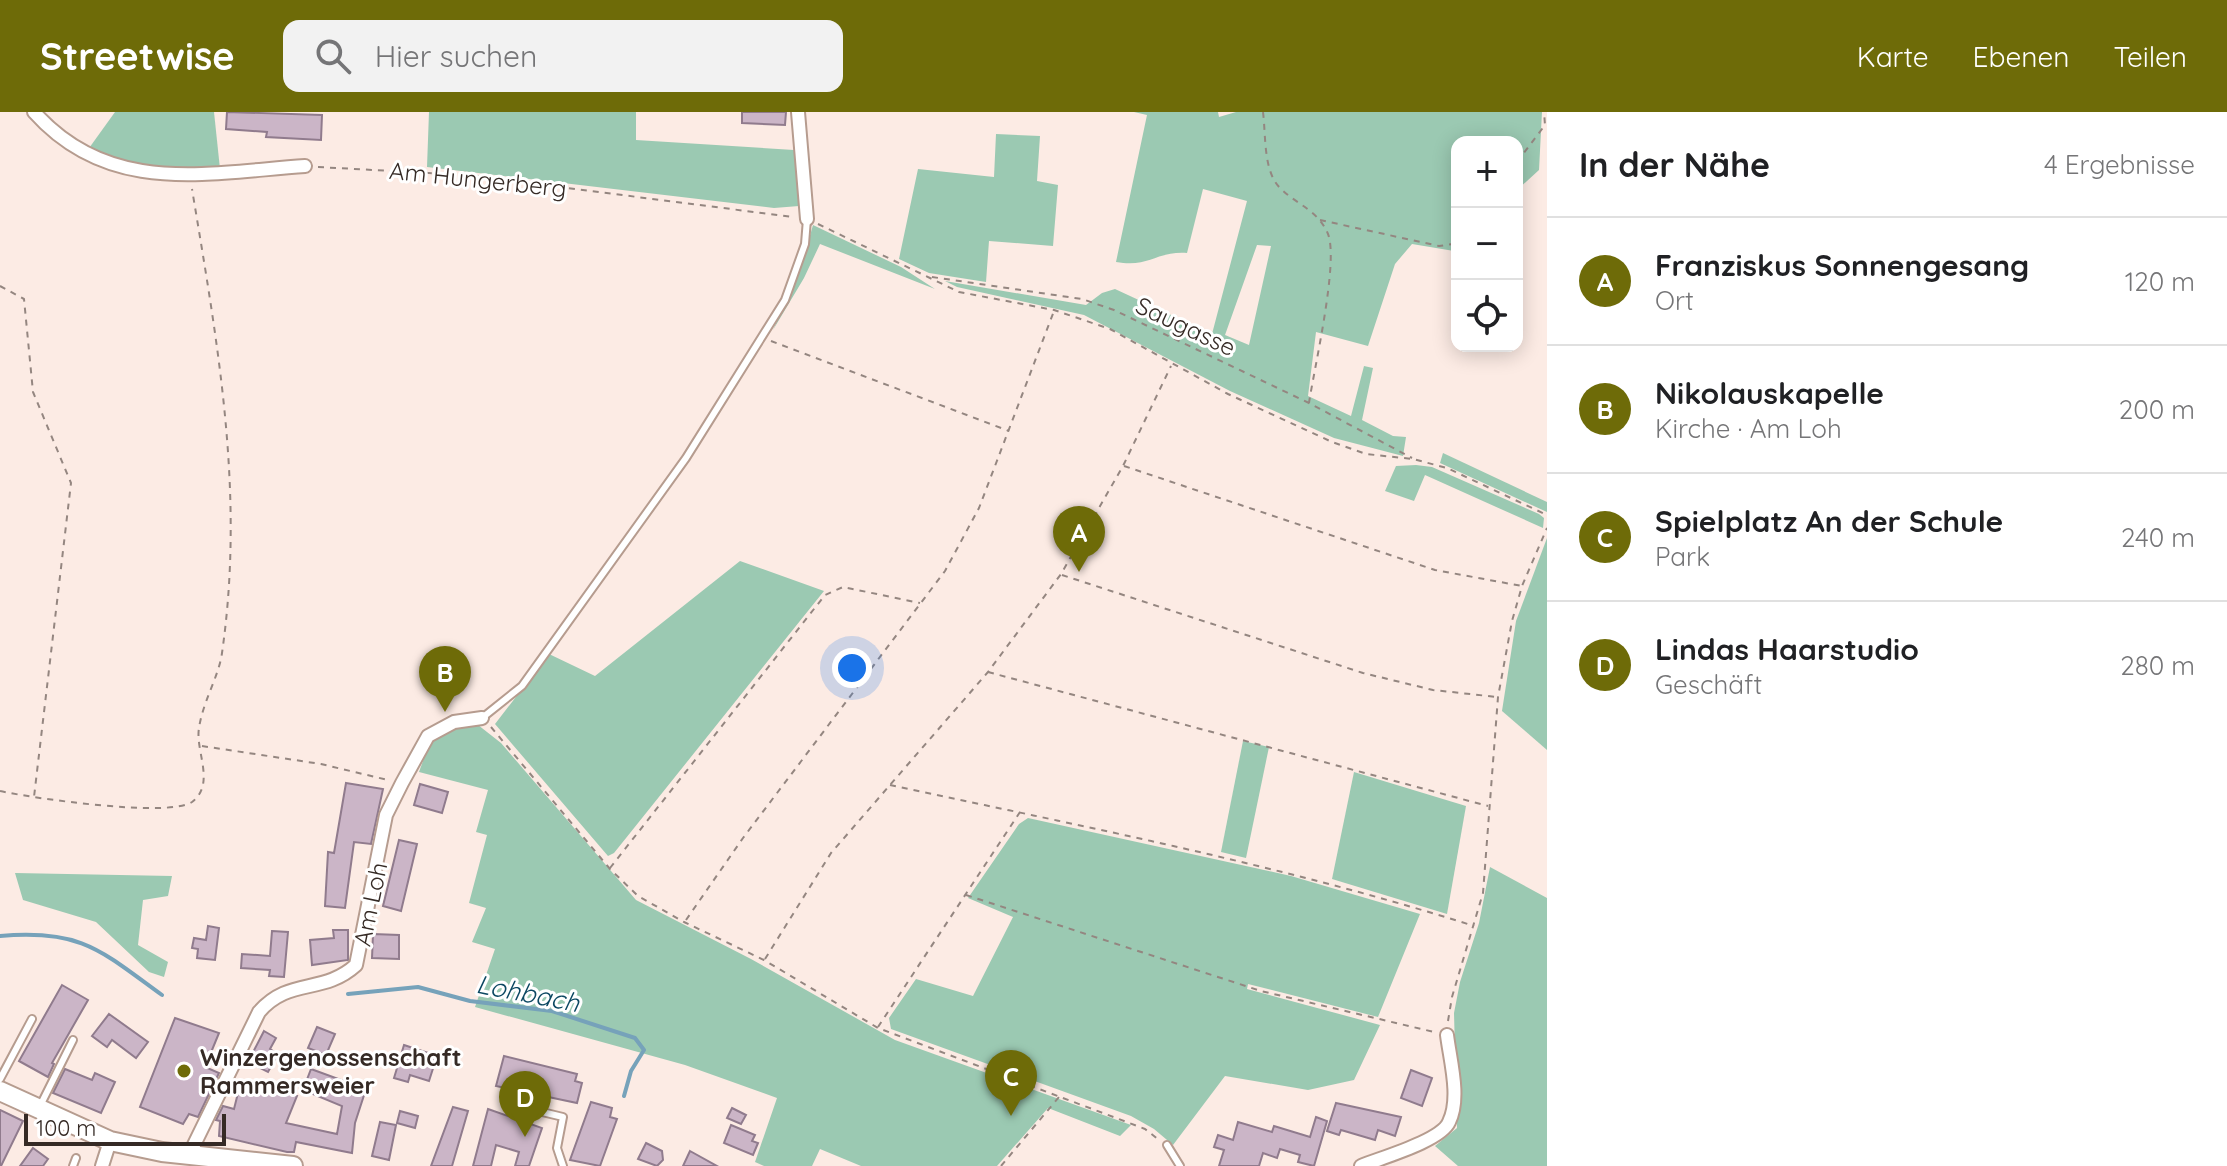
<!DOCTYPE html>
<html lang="de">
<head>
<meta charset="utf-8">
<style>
	body { margin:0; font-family:Quicksand,sans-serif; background:#f2f2f2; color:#202124 }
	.controls { position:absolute; right:24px; top:24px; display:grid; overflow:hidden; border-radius:16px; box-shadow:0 4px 20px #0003 }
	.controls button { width:72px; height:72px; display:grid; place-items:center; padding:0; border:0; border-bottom:2px solid #e0e0e0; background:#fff; color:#202124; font:40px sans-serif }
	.scale { position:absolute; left:24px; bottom:20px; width:202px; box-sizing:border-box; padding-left:8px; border:4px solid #352a25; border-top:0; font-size:22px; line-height:28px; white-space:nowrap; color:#352a25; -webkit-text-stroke:6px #fff; paint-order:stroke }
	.you { position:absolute; left:852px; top:556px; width:28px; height:28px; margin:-20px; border:6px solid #fff; border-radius:50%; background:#1a73e8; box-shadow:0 0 0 12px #1a73e833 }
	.badge { display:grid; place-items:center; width:52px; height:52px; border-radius:50%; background:#6e6b08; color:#fff; font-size:26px; font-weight:700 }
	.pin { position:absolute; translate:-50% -66px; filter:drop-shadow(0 2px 4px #0008) }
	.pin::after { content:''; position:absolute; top:42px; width:28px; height:24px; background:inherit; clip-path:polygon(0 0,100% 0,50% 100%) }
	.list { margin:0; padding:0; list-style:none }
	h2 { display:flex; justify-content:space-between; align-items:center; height:104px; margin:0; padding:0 32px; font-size:34px }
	h2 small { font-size:26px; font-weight:400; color:#757577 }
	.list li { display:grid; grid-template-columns:52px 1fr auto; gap:24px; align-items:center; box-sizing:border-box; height:128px; padding:0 32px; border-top:2px solid #e0e0e0 }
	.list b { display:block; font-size:30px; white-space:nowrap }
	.list p { margin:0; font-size:26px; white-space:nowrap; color:#757577 }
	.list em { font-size:26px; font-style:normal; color:#757577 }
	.icon { flex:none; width:44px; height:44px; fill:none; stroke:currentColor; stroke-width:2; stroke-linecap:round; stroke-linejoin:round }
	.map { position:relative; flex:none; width:1547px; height:1054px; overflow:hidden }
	header { display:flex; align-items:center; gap:48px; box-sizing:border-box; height:112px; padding:0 40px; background:#6e6b08; color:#fff }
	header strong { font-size:38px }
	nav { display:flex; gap:44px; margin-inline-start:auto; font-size:28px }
	.search { width:560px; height:72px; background:#f2f2f2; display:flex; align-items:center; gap:20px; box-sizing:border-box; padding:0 28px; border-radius:16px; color:#757577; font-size:30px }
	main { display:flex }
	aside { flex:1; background:#fff }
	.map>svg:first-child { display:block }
	.green { fill:#9bc9b2; fill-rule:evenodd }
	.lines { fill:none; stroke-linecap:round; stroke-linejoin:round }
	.stream { stroke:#76a2ba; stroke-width:4 }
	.building { fill:#cbb5c7; stroke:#907b8d; stroke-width:2 }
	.lane-casing { stroke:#b69c8f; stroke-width:10 }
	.street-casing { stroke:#b69c8f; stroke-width:16 }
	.secondary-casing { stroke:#b69c8f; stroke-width:22 }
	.path { stroke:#948680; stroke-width:2; stroke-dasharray:6 6; stroke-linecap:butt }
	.lane { stroke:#fff; stroke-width:6 }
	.street { stroke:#fff; stroke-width:12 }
	.secondary { stroke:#fff; stroke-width:18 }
	.poi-dot { fill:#6e6b08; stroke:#fff; stroke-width:3 }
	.labels { text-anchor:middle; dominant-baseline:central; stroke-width:6; stroke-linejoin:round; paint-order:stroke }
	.street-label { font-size:24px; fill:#352a25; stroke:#fff }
	.poi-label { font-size:24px; font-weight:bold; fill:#352a25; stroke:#fff; text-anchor:start }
	.water-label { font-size:26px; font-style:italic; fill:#0c4862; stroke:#fff }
</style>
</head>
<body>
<header>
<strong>Streetwise</strong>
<div class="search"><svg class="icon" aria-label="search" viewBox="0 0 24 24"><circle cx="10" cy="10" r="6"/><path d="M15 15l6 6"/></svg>Hier suchen</div>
<nav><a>Karte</a><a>Ebenen</a><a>Teilen</a></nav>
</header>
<main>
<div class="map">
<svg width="1547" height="1054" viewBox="0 0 1547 1054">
	<rect width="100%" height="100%" fill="#fcebe4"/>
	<g class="green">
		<path d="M 115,0 L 214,0 L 220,57 L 162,60 L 87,39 Z"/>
		<path d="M 429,0 L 636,0 L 636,28 L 794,38 L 799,94 L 774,96 L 427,55 Z"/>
		<path d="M 1134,0 L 1218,0 L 1219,5 L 1236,0 L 1542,0 L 1539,58 L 1517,78 L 1517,30 L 1457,30 L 1457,154 L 1452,151 L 1454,139 L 1412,132 L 1395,152 L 1368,234 L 1316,220 L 1308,284 L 1351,304 L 1364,254 L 1373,256 L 1362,308 L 1393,324 L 1406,325 L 1403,344 L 1334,326 L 1230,279 L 1084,203 L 957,175 L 945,169 L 1086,193 L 1102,181 L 1115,177 L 1212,222 L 1247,89 L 1203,77 L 1187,141 C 1155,139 1150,156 1116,150 L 1147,3 ZM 1257,133 L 1271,134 L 1249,233 L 1225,223 Z"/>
		<path d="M 996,22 L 1040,24 L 1037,69 L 1058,73 L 1053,134 L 989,129 L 986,170 L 929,161 L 899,147 L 918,57 L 994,65 Z"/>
		<path d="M 813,113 L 901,155 L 935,177 L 820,132 L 804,166 L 773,218 L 800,159 Z"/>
		<path d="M 1443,341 L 1547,390 L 1547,400 L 1440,351 Z"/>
		<path d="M 1416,353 L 1432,355 L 1539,402 L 1544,406 L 1543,416 L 1425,363 L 1414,389 L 1385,379 L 1396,354 Z"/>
		<path d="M 1547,426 L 1547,638 L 1502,599 L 1516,509 Z"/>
		<path d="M 740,449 L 824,479 L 614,741 L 608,744 L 495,612 L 549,542 L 595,564 Z"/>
		<path d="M 473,609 L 501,631 L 636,788 L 751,847 L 895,928 L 1131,1013 L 1120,1024 L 1048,996 L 997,1054 L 861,1054 L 820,1037 L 812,1054 L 764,1054 L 755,1050 L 777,986 L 685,953 L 475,895 L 495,837 L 472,830 L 486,796 L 469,791 L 487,723 L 476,720 L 488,678 L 419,660 C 432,623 437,622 473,609 Z"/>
		<path d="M 1243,629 L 1269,635 L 1246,746 L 1221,740 Z"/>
		<path d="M 1354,660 L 1466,694 L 1447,802 L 1332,767 Z"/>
		<path d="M 1028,706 L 1291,764 L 1420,802 L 1378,905 L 1248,872 L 1247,877 L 1380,913 L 1354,968 L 1308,978 L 1225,964 L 1173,1033 L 1154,1017 L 1131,1004 L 891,917 L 889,906 L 916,867 L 973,884 L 1013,805 L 968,786 L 1019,712 Z"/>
		<path d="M 1490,755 L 1547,786 L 1547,1054 L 1458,1054 L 1435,1034 L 1457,1016 L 1454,901 L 1460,870 L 1479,811 Z"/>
		<path d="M 15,761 L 172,764 L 168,784 L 143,788 L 138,833 L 168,850 L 164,865 L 149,860 L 96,810 L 23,788 Z"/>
	</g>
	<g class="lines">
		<g class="stream">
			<path d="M 0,824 C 81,817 100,838 162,883"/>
			<path d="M 348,882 L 418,875 L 470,889 L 552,899 L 635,926 L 644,938 L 631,959 L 624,984"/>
		</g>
	</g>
	<g class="building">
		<path d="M 227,0 L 322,3 L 321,28 L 266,25 L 267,20 L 226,17 Z"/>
		<path d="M 742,0 L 786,0 L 785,13 L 742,11 Z"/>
		<path d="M 346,671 L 383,677 L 371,732 L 354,730 L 345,796 L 325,794 L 328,740 L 334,741 Z"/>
		<path d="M 420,672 L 448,680 L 442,701 L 414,693 Z"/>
		<path d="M 399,728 L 417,732 L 401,799 L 383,794 Z"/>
		<path d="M 208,814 L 219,816 L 215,848 L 197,846 L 198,837 L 192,836 L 194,826 L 206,828 Z"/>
		<path d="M 333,818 L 348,818 L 348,848 L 312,853 L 310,828 L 334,826 Z"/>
		<path d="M 272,819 L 288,820 L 284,865 L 269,864 L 270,858 L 241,856 L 242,842 L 270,844 Z"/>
		<path d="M 373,822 L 399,823 L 399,847 L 372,846 Z"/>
		<path d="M 62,873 L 88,888 L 52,951 L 54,952 L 48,965 L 19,949 Z"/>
		<path d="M 109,902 L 148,930 L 136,946 L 112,928 L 107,935 L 92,924 Z"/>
		<path d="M 175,906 L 219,921 L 205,955 L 219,961 L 198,1005 L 189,1002 L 183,1012 L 140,995 Z"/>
		<path d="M 317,915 L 335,922 L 326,943 L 308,936 Z"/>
		<path d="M 264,919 L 276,926 L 270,937 L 278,942 L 268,960 L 248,950 Z"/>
		<path d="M 404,933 L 437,944 L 429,969 L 410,963 L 408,970 L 394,966 Z"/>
		<path d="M 504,944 L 577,962 L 575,969 L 582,971 L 577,991 L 496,974 Z"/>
		<path d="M 65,957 L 92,968 L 95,961 L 115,970 L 101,1001 L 53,981 Z"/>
		<path d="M 311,957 L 366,977 L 355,1011 L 352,1041 L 296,1030 L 294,1040 L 287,1040 L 219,1024 L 220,1009 L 216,1008 L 223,994 L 234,997 L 241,969 L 297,984 L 286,1011 L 337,1022 L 342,994 L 303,978 Z"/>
		<path d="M 1411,958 L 1432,966 L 1422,994 L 1401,986 Z"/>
		<path d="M 591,990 L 612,996 L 610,1005 L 617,1007 L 600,1054 L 570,1048 Z"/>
		<path d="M 1336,991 L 1401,1005 L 1395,1024 L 1378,1018 L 1375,1028 L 1341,1018 L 1339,1023 L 1327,1019 Z"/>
		<path d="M 453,995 L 468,999 L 452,1054 L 431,1054 Z"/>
		<path d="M 732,996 L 746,1003 L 741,1012 L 727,1006 Z"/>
		<path d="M 488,997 L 542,1016 L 529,1054 L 515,1054 L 519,1040 L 496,1033 L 491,1054 L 473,1054 Z"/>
		<path d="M 0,998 L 23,1009 L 1,1054 L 0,1054 Z"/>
		<path d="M 400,999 L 418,1004 L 415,1016 L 397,1011 Z"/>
		<path d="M 1316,1005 L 1327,1009 L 1314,1054 L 1298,1050 L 1300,1043 L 1280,1037 L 1277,1046 L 1263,1041 L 1259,1054 L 1219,1054 L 1224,1038 L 1214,1035 L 1218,1023 L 1233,1028 L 1238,1010 L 1272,1020 L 1274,1014 L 1310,1025 Z"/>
		<path d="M 380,1010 L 396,1013 L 389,1048 L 372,1044 Z"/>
		<path d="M 731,1013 L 755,1023 L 752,1029 L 758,1031 L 753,1043 L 724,1031 Z"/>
		<path d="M 646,1031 L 662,1039 L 663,1048 L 657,1054 L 638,1047 Z"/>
		<path d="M 33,1036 L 48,1047 L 43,1054 L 20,1054 Z"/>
		<path d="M 690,1039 L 717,1054 L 683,1054 Z"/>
	</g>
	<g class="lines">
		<g class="lane-casing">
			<g id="lane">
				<path d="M 482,606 L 522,574 L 686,346 L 785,188 L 805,132 L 807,107"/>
				<path d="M 0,967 L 32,907"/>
				<path d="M 509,992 L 563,1005 L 557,1036 L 563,1054"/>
				<path d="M 40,994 L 73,928"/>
				<path d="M 1167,1033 L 1180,1054"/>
				<path d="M 73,1054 L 76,1046"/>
			</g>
		</g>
		<g class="street-casing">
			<g id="street">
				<path d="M 34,0 C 109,84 205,61 305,54"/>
				<path d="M 798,0 L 807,107"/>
				<path d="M 189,1043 L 259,900 C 289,865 323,883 356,853 L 386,703 L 402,671 L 428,624 L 454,610 L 482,606"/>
				<path d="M 102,1054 L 110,1029"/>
				<path d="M 1361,1054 C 1380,1046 1441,1029 1449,1010 C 1461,986 1450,948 1447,923"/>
			</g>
		</g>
		<g class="secondary-casing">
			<path id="secondary" d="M 0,979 L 110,1029 L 162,1040 L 293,1054"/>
		</g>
		<g class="path">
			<path d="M 1263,0 C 1266,23 1263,59 1280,76 C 1297,93 1318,98 1328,122 C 1339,150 1314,257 1309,291"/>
			<path d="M 1517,50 L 1545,13 L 1544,0"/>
			<path d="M 318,55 L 466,63 L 793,105"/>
			<path d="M 1320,108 L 1439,134 L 1453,132 L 1457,127"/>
			<path d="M 818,112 L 959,180 L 1054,198 L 1110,217 L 1228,282 L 1332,330 L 1366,342 L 1413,347 L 1447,356 L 1547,403"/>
			<path d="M 932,165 L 1082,187 L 1114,198 L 1309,291 L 1412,346"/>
			<path d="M 0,174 L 24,187 L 33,280 L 71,371 L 34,685"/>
			<path d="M 771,229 L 1009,319"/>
			<path d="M 1124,354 L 1435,458 L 1522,474"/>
			<path d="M 1062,463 L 1363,561 L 1433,578 L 1497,585"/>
			<path d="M 988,560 L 1488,694"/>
			<path d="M 491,615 L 610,757 L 638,784 L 684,810 L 764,848 L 878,916 L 1145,1017 L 1159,1028"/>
			<path d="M 202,634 L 321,652 L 388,668"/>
			<path d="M 890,673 C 1086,715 1282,753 1474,814"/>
			<path d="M 0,679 C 31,686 169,706 192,690 C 216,672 195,639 199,616 C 203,589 219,564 222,541 C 245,381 218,234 192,77"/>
			<path d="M 610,756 L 825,483 L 843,475 L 920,491"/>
			<path d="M 966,783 L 1261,879 L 1434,920"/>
			<path d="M 686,808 L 743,726 L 945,459 L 979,396 L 1054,199"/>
			<path d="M 765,847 L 831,741 L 988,560 L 1061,462 L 1123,354 L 1171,254"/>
			<path d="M 1448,909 L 1452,885 L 1483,781 L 1498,585 L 1512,509 L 1522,474 L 1547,416"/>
			<path d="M 878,915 L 1020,700"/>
			<path d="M 1001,1054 L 1059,985"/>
		</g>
		<use href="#lane" class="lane"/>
		<use href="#street" class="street"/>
		<use href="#secondary" class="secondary"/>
	</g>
	<circle class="poi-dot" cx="184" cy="959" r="8"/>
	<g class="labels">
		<g class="street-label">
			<text transform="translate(478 67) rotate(6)">Am Hungerberg</text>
			<text transform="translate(1186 214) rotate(25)">Saugasse</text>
			<text transform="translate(370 792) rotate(-78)">Am Loh</text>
		</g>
		<g class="poi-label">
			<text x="200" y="945">Winzergenossenschaft<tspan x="200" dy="28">Rammersweier</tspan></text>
		</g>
		<g class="water-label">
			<text transform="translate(528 881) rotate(11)">Lohbach</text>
		</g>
	</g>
</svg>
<div class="controls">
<button>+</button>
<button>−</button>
<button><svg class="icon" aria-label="locate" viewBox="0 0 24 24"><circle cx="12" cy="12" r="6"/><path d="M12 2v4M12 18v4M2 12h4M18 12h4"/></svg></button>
</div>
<div class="scale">100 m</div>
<div class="you"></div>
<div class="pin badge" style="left:1079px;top:460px">A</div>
<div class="pin badge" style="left:445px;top:600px">B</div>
<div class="pin badge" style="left:1011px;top:1004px">C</div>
<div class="pin badge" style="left:525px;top:1025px">D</div>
</div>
<aside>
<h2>In der Nähe<small>4 Ergebnisse</small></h2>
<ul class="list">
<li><span class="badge">A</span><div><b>Franziskus Sonnengesang</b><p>Ort</p></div><em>120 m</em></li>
<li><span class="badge">B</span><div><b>Nikolauskapelle</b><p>Kirche · Am Loh</p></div><em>200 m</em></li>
<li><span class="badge">C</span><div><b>Spielplatz An der Schule</b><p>Park</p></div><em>240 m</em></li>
<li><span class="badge">D</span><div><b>Lindas Haarstudio</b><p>Geschäft</p></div><em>280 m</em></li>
</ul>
</aside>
</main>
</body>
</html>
